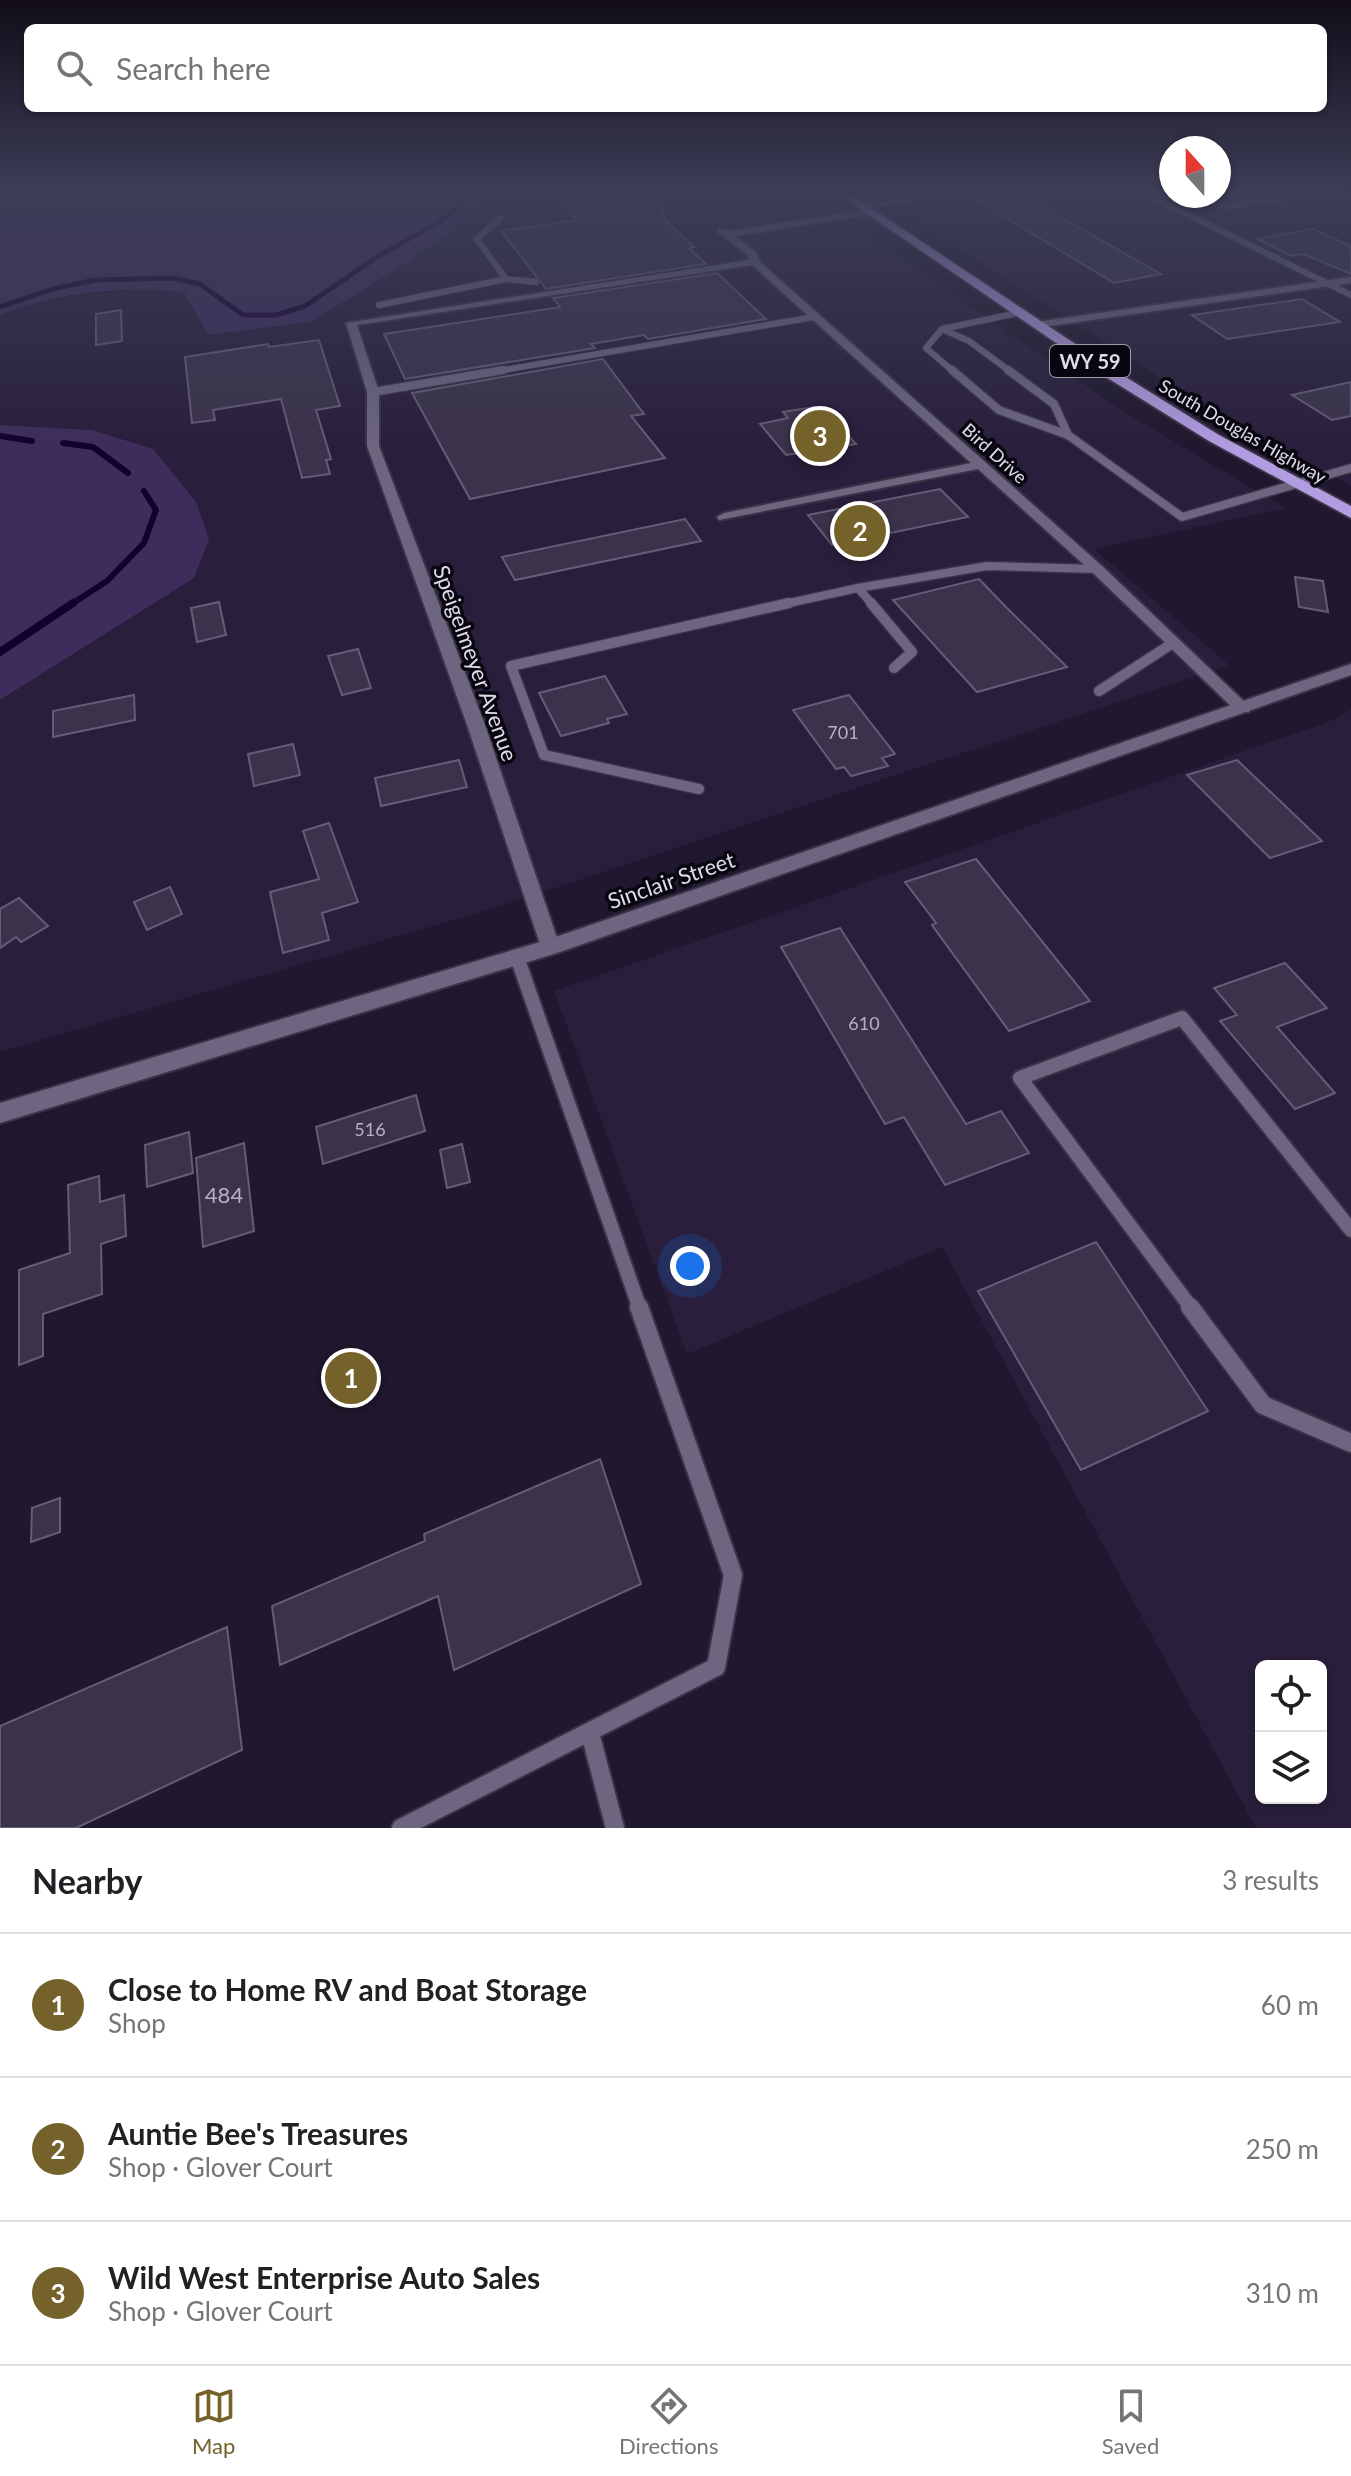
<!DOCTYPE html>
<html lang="en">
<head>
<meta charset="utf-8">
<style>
	body { margin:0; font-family:Lato,sans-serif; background:#f2f2f2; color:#202124 }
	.controls { position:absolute; right:24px; bottom:24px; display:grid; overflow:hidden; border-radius:12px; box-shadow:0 2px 6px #0004 }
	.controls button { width:72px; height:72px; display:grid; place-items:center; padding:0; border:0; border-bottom:2px solid #e0e0e0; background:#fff; color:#202124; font:40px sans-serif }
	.compass { position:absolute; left:1159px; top:136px; width:72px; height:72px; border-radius:50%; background:#fff; box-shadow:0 2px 6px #0004; rotate:339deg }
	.you { position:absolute; left:690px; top:1266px; width:28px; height:28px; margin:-20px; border:6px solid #fff; border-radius:50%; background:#1a73e8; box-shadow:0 0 0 12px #1a73e833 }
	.badge { display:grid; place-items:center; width:52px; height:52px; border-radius:50%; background:#75622b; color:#fff; font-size:26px; font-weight:700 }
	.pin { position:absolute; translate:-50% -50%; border:4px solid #fff; box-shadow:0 2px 8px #0006 }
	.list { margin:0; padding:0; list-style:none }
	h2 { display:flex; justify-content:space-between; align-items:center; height:104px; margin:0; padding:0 32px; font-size:34px }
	h2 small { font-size:26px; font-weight:400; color:#757577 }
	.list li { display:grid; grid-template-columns:52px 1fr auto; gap:24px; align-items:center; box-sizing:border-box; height:144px; padding:0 32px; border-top:2px solid #e0e0e0 }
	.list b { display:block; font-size:30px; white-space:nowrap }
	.list p { margin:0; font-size:26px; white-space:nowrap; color:#757577 }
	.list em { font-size:26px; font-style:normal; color:#757577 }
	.icon { flex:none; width:44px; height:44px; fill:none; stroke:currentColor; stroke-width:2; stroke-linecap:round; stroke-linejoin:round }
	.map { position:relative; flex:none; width:1351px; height:1828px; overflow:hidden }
	.search { position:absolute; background:#fff; box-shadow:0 2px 6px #0004; left:24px; right:24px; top:24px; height:88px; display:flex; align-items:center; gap:20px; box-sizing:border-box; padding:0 28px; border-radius:12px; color:#757577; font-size:30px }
	.sheet { height:536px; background:#fff }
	nav { display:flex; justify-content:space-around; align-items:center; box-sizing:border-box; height:112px; border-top:2px solid #e0e0e0; background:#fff; font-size:22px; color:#757577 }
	nav a { display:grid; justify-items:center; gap:4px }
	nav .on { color:#75622b }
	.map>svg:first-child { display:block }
	.built { fill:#291f3c; fill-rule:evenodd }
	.green { fill:#3e2d5c }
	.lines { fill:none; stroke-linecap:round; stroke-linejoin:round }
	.stream-far2 { stroke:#14002d; stroke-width:5 }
	.stream-far1 { stroke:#14002d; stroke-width:6 }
	.stream { stroke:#14002d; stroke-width:8 }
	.building { fill:#3b334b; stroke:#655d77; stroke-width:2 }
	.lane-far4-casing { stroke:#393445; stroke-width:8 }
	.lane-far3-casing { stroke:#393445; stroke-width:11 }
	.lane-far2-casing { stroke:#393445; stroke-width:13 }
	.lane-far1-casing { stroke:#393445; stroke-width:18 }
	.lane-casing { stroke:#393445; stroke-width:22 }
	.street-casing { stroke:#393445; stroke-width:4 }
	.secondary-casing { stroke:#393445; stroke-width:4 }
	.highway-casing { stroke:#393445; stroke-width:4 }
	.lane-far4 { stroke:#6e6680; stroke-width:6 }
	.lane-far3 { stroke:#6e6680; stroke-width:8 }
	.lane-far2 { stroke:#6e6680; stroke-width:10 }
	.lane-far1 { stroke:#6e6680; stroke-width:14 }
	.lane { stroke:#6e6680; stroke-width:18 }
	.street { fill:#6e6680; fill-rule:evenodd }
	.secondary { fill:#6e6680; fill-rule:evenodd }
	.highway { fill:#b29ce2; fill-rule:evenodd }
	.labels { text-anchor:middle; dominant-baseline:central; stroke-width:7; stroke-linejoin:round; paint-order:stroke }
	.far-street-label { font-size:18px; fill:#e0dceb; stroke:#08060f }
	.number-label { font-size:18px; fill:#b7b2c3 }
	.shield { fill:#08060f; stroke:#9f9ca9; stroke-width:2 }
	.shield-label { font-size:20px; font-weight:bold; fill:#e0dceb }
	.street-label { font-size:22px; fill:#e0dceb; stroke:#08060f }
	.near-number-label { font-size:22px; fill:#b7b2c3 }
</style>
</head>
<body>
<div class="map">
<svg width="1351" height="1828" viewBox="0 0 1351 1828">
	<rect width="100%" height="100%" fill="#20182e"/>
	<g class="built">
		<path d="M 485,192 L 805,192 L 1124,412 L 1286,508 L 1094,549 L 1229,665 L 491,909 L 0,1052 L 0,700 L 194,578 L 92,430 L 0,425 L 0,315 L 35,302 L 143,288 L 185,292 L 208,335 L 311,322 L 400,267 L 461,224 L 479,206 Z"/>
		<path d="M 1004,192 L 1171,192 L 1171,196 L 1219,196 L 1219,192 L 1351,192 L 1351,306 L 1203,229 L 1351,307 L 1351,486 L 1202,405 L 902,211 L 907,207 Z"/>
		<path d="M 1351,710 L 1351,1828 L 1256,1828 L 942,1247 L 687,1354 L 554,991 L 1328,722 ZM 1261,1666 L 1321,1666 L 1321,1798 L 1261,1798 Z"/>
	</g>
	<g class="green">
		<path d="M 0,192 L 485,192 L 479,206 L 461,224 L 400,267 L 311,322 L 208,335 L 184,292 C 122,286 59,292 0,315 Z"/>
		<path d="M 0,425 L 92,430 L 153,449 L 196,502 L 209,539 L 194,578 L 0,700 Z"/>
	</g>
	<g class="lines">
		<path class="stream-far2" d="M 0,307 L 53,289 L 95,280 L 172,278 L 200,284 L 243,315 L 276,315 L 305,306 L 380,255 L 438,223 L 463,204 L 467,192"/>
		<g class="stream-far1">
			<path d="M 0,436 L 32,441"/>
			<path d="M 63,443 L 93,447 L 128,473"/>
			<path d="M 70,605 L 107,581 L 144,543 L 156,510 L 144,491"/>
		</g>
		<path class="stream" d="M 0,652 L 73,603"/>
	</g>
	<g class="building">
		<path d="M 551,192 L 662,192 L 664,216 L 661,216 L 694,247 L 689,248 L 706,264 L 546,289 L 501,231 L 577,220 Z"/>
		<path d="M 1020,194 L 1051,212 L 1161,274 L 1114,283 L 978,201 Z"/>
		<path d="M 1313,229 L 1351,246 L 1351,274 L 1303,254 L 1291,256 L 1257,239 Z"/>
		<path d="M 717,273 L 766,319 L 648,339 L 644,335 L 591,344 L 595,348 L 405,379 L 384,334 L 560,307 L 553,298 Z"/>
		<path d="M 1302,299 L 1340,322 L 1227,339 L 1192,315 Z"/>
		<path d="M 121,310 L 122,341 L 96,345 L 96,314 Z"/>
		<path d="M 319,340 L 340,406 L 316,410 L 331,459 L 326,460 L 330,474 L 302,478 L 281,399 L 213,410 L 215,420 L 192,423 L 185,357 L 268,344 L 269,347 Z"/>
		<path d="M 603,359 L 644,414 L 631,416 L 665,458 L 470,499 L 412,393 Z"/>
		<path d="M 1351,382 L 1351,416 L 1332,420 L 1292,395 Z"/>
		<path d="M 814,407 L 829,422 L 835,421 L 856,444 L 786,455 L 760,424 L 788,418 L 783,412 Z"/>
		<path d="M 940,489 L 968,517 L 832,545 L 808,515 Z"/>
		<path d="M 685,519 L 701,541 L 515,580 L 502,557 Z"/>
		<path d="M 1295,577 L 1323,581 L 1328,612 L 1299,607 Z"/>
		<path d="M 979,579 L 1007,608 L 1067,667 L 977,692 L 893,600 Z"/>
		<path d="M 219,602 L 226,635 L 197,642 L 191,608 Z"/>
		<path d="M 358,649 L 371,688 L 342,695 L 328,656 Z"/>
		<path d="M 605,676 L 627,714 L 607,719 L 609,723 L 561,736 L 539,693 Z"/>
		<path d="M 134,695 L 135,720 L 53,737 L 53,711 Z"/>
		<path d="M 849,695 L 895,754 L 882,758 L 888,766 L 851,776 L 844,767 L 836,769 L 793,710 Z"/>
		<path d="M 293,744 L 300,775 L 254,786 L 248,754 Z"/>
		<path d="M 459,760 L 467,787 L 381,806 L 375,778 Z"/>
		<path d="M 1237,760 L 1322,841 L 1270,858 L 1187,775 Z"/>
		<path d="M 329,823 L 358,902 L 322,913 L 329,940 L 283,953 L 270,892 L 319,879 L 303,831 Z"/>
		<path d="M 976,859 L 1090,1001 L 1009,1031 L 932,925 L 936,923 L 905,882 Z"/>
		<path d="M 170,887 L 182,914 L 147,930 L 134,902 Z"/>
		<path d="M 19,898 L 48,926 L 21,942 L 16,937 L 0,948 L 0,909 Z"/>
		<path d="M 840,928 L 966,1124 L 1001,1111 L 1029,1153 L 945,1185 L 904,1117 L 885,1124 L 781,947 Z"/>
		<path d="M 1285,963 L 1327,1008 L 1277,1027 L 1335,1093 L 1295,1109 L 1220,1021 L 1237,1015 L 1214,988 Z"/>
		<path d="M 416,1095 L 425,1131 L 323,1164 L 316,1127 Z"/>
		<path d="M 189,1132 L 193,1173 L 147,1187 L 145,1145 Z"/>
		<path d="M 244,1143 L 254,1231 L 203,1247 L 196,1158 Z"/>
		<path d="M 462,1144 L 470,1182 L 447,1188 L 440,1150 Z"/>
		<path d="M 99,1176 L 100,1202 L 124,1195 L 126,1236 L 101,1244 L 102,1294 L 43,1314 L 43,1356 L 19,1365 L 19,1270 L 70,1253 L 68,1185 Z"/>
		<path d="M 1096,1242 L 1208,1411 L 1081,1470 L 978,1291 Z"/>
		<path d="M 600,1459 L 641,1584 L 454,1670 L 438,1596 L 280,1665 L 272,1606 L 425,1541 L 424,1534 Z"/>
		<path d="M 60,1498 L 60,1532 L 31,1542 L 32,1508 Z"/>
		<path d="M 227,1627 L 242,1750 L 76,1828 L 0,1828 L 0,1726 Z"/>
	</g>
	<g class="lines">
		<g class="lane-far4-casing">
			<g id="lane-far4">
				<path d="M 1142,192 L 1351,295"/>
				<path d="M 1199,196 L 1225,207 L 1317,192"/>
				<path d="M 500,218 L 477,239 L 506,279 L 536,282"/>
				<path d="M 379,305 L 506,279"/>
				<path d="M 942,329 L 969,341 L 1011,372"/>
				<path d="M 492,372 L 814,317"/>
				<path d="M 954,372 L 926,348 L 942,329 L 1018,313"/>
			</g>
		</g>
		<g class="lane-far3-casing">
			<g id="lane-far3">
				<path d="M 952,370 L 999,410 L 1068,435 L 1182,517 L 1351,468"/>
				<path d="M 1008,370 L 1054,404 L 1068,435"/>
				<path d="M 373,392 L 503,370"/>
				<path d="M 858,588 L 873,605"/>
				<path d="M 780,605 L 858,588 L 987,566 L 1097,569"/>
			</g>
		</g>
		<g class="lane-far2-casing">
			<g id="lane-far2">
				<path d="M 871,603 L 912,652 L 894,668"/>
				<path d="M 1099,691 L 1173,643"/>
				<path d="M 699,789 L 544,755 L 511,666 L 789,603"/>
			</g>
		</g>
		<g class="lane-far1-casing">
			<g id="lane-far1">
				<path d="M 517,957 L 640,1309"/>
				<path d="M 1192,1309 L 1020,1078 L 1182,1018 L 1351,1230"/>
			</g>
		</g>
		<g class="lane-casing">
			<g id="lane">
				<path d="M 1190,1307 L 1263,1405 L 1351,1443"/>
				<path d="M 590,1733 L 615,1828"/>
				<path d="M 401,1828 L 716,1667 L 733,1575 L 639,1307"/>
			</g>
		</g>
		<g class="street-casing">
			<g id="street">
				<path d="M 943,192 L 966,192 L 861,209 L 856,206 Z"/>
				<path d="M 870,209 L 873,214 L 735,236 L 757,253 L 759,261 L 1102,566 L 1251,708 L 1249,712 L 1237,712 L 1092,572 L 978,469 L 719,520 L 717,517 L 724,513 L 971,463 L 752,265 L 357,325 L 379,392 L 379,446 L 485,725 L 560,947 L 557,953 L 543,953 L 467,725 L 367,446 L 367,392 L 346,323 L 749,260 L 748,256 L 718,232 L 718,228 L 729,231 Z"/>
				<path d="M 1351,277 L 1351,283 L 1036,328 L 1031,325 L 1036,322 Z"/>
			</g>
		</g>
		<g class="secondary-casing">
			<path id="secondary" d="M 1351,664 L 1351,675 L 557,953 L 0,1123 L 0,1103 L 547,940 Z"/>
		</g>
		<g class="highway-casing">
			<path id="highway" d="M 835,192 L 847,192 L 1116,371 L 1219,435 L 1351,506 L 1351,518 L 1209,441 L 1106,377 Z"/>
		</g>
		<use href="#lane-far4" class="lane-far4"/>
		<use href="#lane-far3" class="lane-far3"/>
		<use href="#lane-far2" class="lane-far2"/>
		<use href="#lane-far1" class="lane-far1"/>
		<use href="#lane" class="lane"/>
		<use href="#street" class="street"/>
		<use href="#secondary" class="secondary"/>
		<use href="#highway" class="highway"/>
	</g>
	<linearGradient id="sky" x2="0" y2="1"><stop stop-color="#120d19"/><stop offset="0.43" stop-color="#3c3d57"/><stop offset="1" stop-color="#3c3d57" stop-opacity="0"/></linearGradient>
	<rect width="1351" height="448" fill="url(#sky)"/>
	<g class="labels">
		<g class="far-street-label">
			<text transform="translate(1243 431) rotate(30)">South Douglas Highway</text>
			<text transform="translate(995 453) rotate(42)">Bird Drive</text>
		</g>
		<g class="number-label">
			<text x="843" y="732">701</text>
			<text x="864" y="1023">610</text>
			<text x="370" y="1129">516</text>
		</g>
		<rect class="shield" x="1050" y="345" width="80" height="32" rx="6"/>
		<g class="shield-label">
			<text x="1090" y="361">WY 59</text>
		</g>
		<g class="street-label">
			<text transform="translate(476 663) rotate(70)">Speigelmeyer Avenue</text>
			<text transform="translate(671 880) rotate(-19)">Sinclair Street</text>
		</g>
		<g class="near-number-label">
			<text x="224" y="1194">484</text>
		</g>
	</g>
</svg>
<div class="controls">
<button><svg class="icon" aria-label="locate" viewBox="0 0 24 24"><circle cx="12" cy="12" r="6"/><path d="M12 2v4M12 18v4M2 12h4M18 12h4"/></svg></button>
<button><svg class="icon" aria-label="layers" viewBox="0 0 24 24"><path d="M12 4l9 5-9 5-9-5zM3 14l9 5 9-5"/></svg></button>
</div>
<svg class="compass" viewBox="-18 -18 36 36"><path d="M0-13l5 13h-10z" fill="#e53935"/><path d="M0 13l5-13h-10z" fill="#757577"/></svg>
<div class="you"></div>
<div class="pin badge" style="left:351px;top:1378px">1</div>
<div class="pin badge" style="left:860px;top:531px">2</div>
<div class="pin badge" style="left:820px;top:436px">3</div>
<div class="search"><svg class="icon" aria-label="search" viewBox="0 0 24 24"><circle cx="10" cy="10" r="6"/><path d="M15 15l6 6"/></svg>Search here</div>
</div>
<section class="sheet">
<h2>Nearby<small>3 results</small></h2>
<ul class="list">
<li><span class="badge">1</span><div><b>Close to Home RV and Boat Storage</b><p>Shop</p></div><em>60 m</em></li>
<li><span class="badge">2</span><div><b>Auntie Bee's Treasures</b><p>Shop · Glover Court</p></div><em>250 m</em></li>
<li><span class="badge">3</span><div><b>Wild West Enterprise Auto Sales</b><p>Shop · Glover Court</p></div><em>310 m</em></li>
</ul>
</section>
<nav>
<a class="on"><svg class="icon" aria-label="map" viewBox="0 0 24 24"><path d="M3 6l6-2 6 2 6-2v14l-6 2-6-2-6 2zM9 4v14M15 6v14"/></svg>Map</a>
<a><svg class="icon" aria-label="directions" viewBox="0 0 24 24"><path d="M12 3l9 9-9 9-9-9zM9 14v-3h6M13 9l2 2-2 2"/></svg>Directions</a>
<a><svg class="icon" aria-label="saved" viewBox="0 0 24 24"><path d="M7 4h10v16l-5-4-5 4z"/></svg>Saved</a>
</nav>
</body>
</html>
